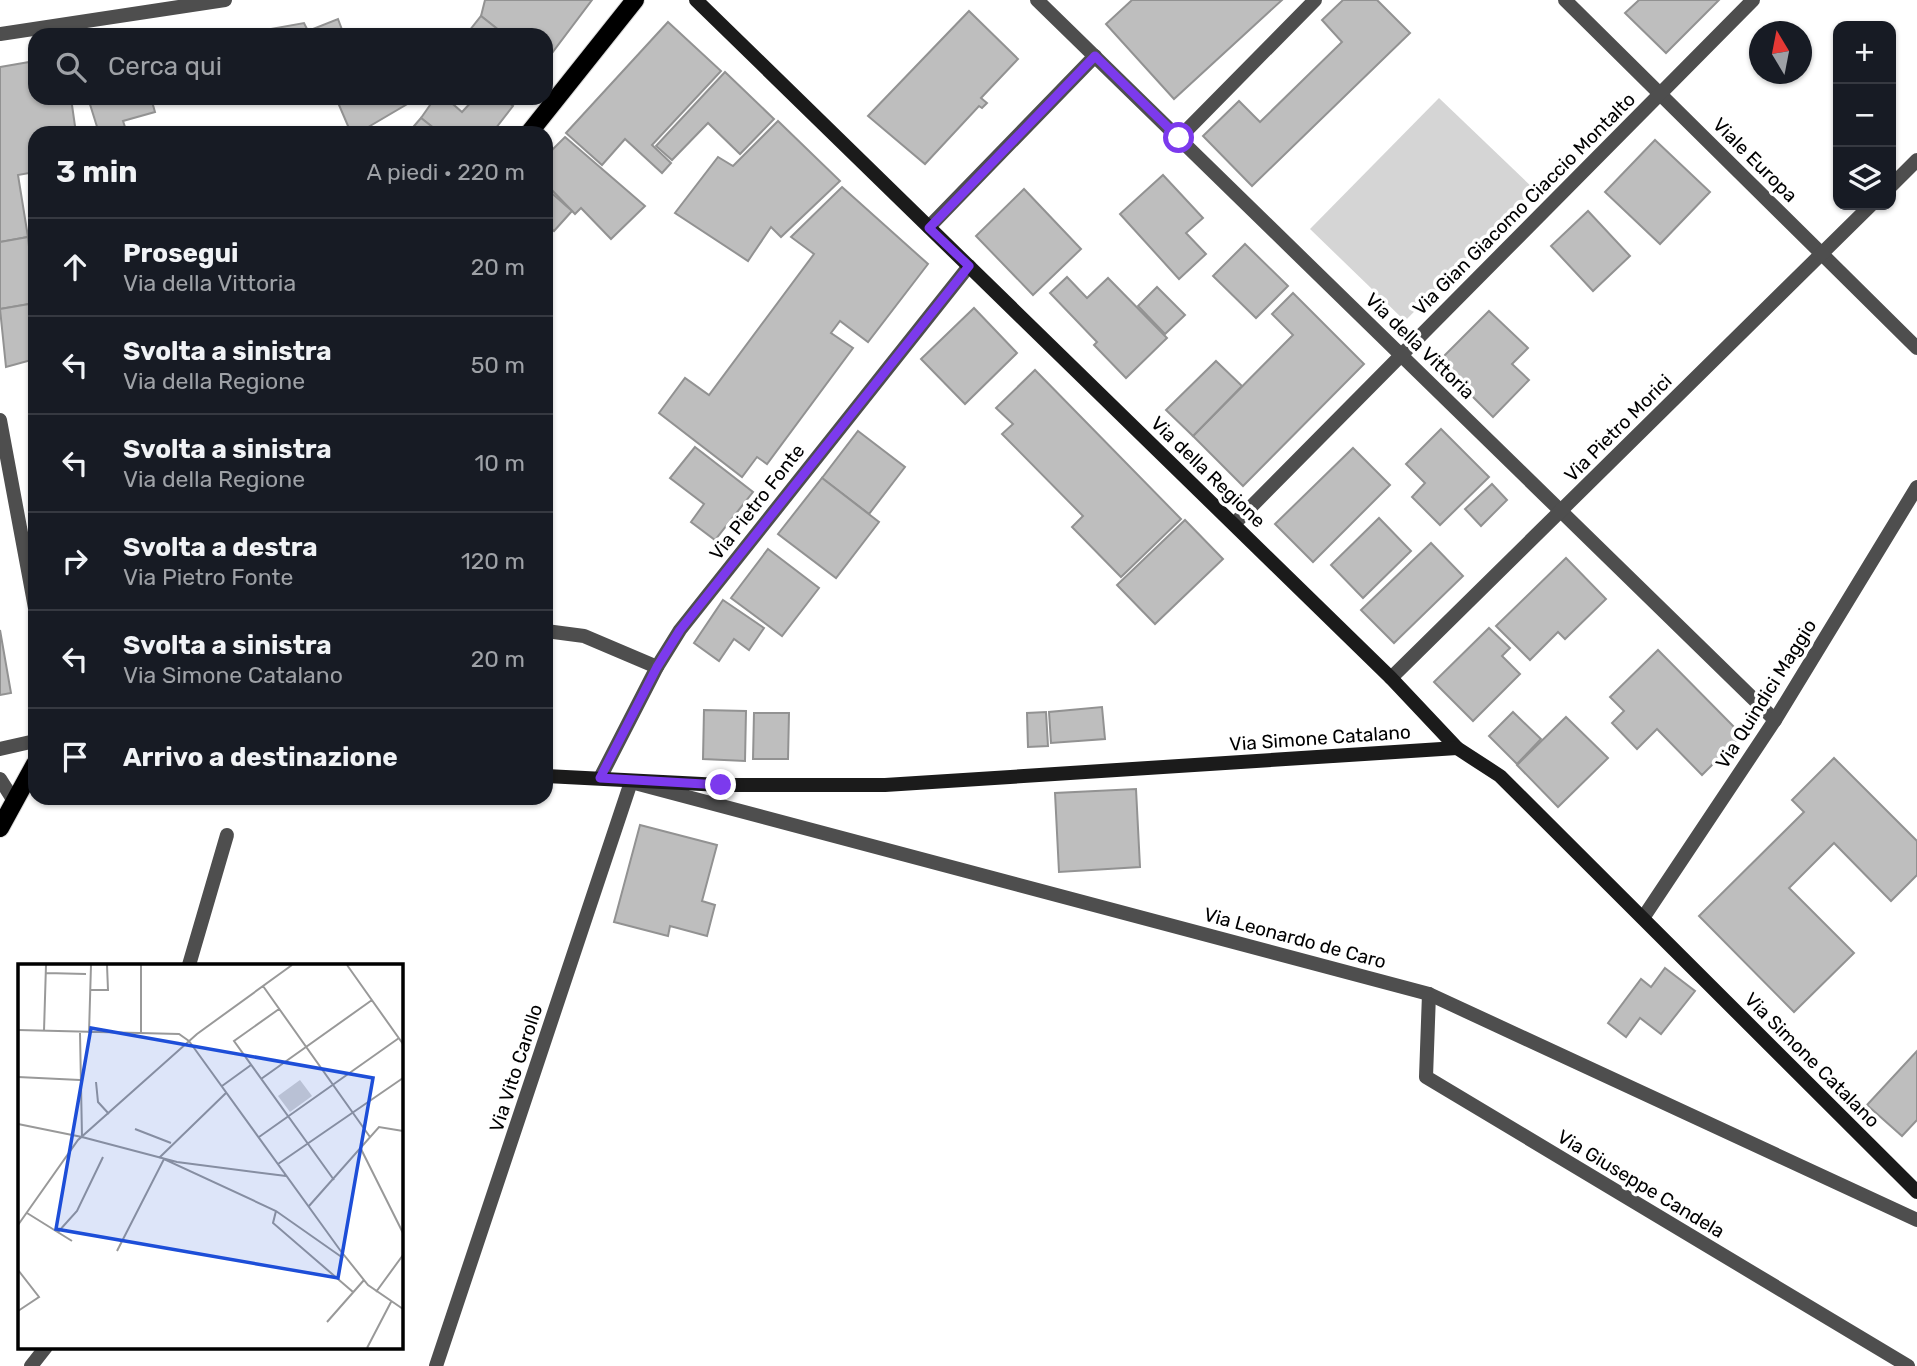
<!DOCTYPE html>
<html lang="it">
<head>
<meta charset="utf-8">
<style>
	body { margin:0; font-family:Rubik,sans-serif; background:#20242c; color:#f1f3f6 }
	.controls { position:absolute; right:21px; top:21px; display:grid; overflow:hidden; border-radius:14px; box-shadow:0 2px 5px #0004 }
	.controls button { width:63px; height:63px; display:grid; place-items:center; padding:0; border:0; border-bottom:2px solid #363941; background:#171b24; color:#f1f3f6; font:35px sans-serif }
	.compass { position:absolute; left:1749px; top:21px; width:63px; height:63px; border-radius:50%; background:#171b24; box-shadow:0 2px 5px #0004; rotate:350deg }
	.stop { position:absolute; width:21px; height:21px; margin:-16px; border:5px solid #7c3aed; border-radius:50%; background:#fff }
	.stop.end { background:#7c3aed; border-color:#fff; box-shadow:0 2px 7px #0008 }
	.list { margin:0; padding:0; list-style:none }
	h2 { display:flex; justify-content:space-between; align-items:center; height:91px; margin:0; padding:0 28px; font-size:30px }
	h2 small { font-size:23px; font-weight:400; color:#9ea1a6 }
	.list li { display:grid; grid-template-columns:46px 1fr auto; gap:21px; align-items:center; box-sizing:border-box; height:98px; padding:0 28px; border-top:2px solid #363941 }
	.list b { display:block; font-size:26px; white-space:nowrap }
	.list p { margin:0; font-size:23px; white-space:nowrap; color:#9ea1a6 }
	.list em { font-size:23px; font-style:normal; color:#9ea1a6 }
	.icon { flex:none; width:38px; height:38px; fill:none; stroke:currentColor; stroke-width:2; stroke-linecap:round; stroke-linejoin:round }
	.map { position:relative; flex:none; width:1917px; height:1366px; overflow:hidden }
	.search { position:absolute; background:#171b24; box-shadow:0 2px 5px #0004; left:28px; top:28px; width:525px; height:77px; display:flex; align-items:center; gap:18px; box-sizing:border-box; padding:0 24px; border-radius:21px; color:#9ea1a6; font-size:26px }
	.panel { position:absolute; background:#171b24; box-shadow:0 2px 5px #0004; left:28px; top:126px; width:525px; height:679px; border-radius:21px }
	.map>svg:first-child { display:block }
	.green { fill:#d5d5d5 }
	.building { fill:#bebebe; stroke:#929292; stroke-width:2 }
	.lines { fill:none; stroke-linecap:round; stroke-linejoin:round }
	.primary-casing { stroke:#dbdbdb; stroke-width:20 }
	.minor { stroke:#4e4e4e; stroke-width:14 }
	.tertiary { stroke:#4e4e4e; stroke-width:14 }
	.secondary { stroke:#1b1b1b; stroke-width:14 }
	.primary { stroke:#000; stroke-width:18 }
	.route { stroke:#7c3aed; stroke-width:9 }
	.labels { text-anchor:middle; dominant-baseline:central; stroke-width:7; stroke-linejoin:round; paint-order:stroke }
	.street-label { font-size:19px; fill:#000; stroke:#fff }
	.inset-road { fill:none; stroke:#999; stroke-width:2 }
	.view { fill:#1d4ed8; fill-opacity:0.15; stroke:#1d4ed8; stroke-width:3.5 }
	.inset-edge { fill:none; stroke:#000; stroke-width:3.5 }
</style>
</head>
<body>
<div class="map">
<svg width="1917" height="1366" viewBox="0 0 1917 1366">
	<rect width="100%" height="100%" fill="#fff"/>
	<path class="green" d="M 1439,98 L 1534,189 L 1405,321 L 1310,229 Z"/>
	<g class="building">
		<path d="M 485,0 L 592,0 L 546,61 L 546,35 L 505,35 L 481,16 Z"/>
		<path d="M 1132,0 L 1282,0 L 1174,99 L 1106,24 Z"/>
		<path d="M 1343,0 L 1377,0 L 1410,33 L 1252,186 L 1203,136 L 1239,101 L 1260,122 L 1342,42 L 1322,20 Z"/>
		<path d="M 1639,0 L 1719,0 L 1666,53 L 1625,13 Z"/>
		<path d="M 969,11 L 1018,59 L 981,98 L 987,103 L 982,108 L 979,106 L 925,164 L 868,116 Z"/>
		<path d="M 481,16 L 505,35 L 466,35 Z"/>
		<path d="M 338,19 L 344,35 L 238,35 L 304,23 L 308,31 Z"/>
		<path d="M 668,22 L 721,71 L 652,145 L 671,163 L 662,173 L 625,139 L 602,165 L 566,133 Z"/>
		<path d="M 35,61 L 35,98 L 71,98 L 76,133 L 35,133 L 35,172 L 18,175 L 28,237 L 0,242 L 0,67 Z"/>
		<path d="M 725,72 L 774,119 L 740,154 L 708,123 L 672,160 L 656,146 Z"/>
		<path d="M 88,98 L 151,98 L 155,112 L 123,121 L 127,133 L 99,133 Z"/>
		<path d="M 336,98 L 405,98 L 409,103 L 358,133 L 351,133 Z"/>
		<path d="M 435,98 L 446,98 L 462,112 L 475,98 L 503,98 L 513,106 L 492,133 L 440,133 L 421,118 Z"/>
		<path d="M 421,118 L 440,133 L 408,133 Z"/>
		<path d="M 778,121 L 840,181 L 781,237 L 771,227 L 748,261 L 675,213 L 718,157 L 733,166 Z"/>
		<path d="M 565,137 L 645,206 L 611,239 L 581,208 L 575,214 L 546,184 L 546,156 Z"/>
		<path d="M 1655,140 L 1710,192 L 1660,244 L 1605,192 Z"/>
		<path d="M 1163,175 L 1203,218 L 1186,233 L 1206,254 L 1179,279 L 1120,214 Z"/>
		<path d="M 842,187 L 928,264 L 868,342 L 840,321 L 831,333 L 853,348 L 767,464 L 757,457 L 742,477 L 659,413 L 685,378 L 709,395 L 814,254 L 791,237 Z"/>
		<path d="M 546,188 L 572,211 L 554,231 L 546,224 Z"/>
		<path d="M 1024,189 L 1081,249 L 1033,295 L 976,236 Z"/>
		<path d="M 1588,211 L 1630,256 L 1593,291 L 1551,246 Z"/>
		<path d="M 28,237 L 35,303 L 0,309 L 0,242 Z"/>
		<path d="M 1245,244 L 1288,286 L 1256,318 L 1213,276 Z"/>
		<path d="M 1067,277 L 1087,298 L 1108,278 L 1167,338 L 1126,378 L 1094,345 L 1097,342 L 1050,293 Z"/>
		<path d="M 1157,287 L 1185,315 L 1165,334 L 1138,306 Z"/>
		<path d="M 1293,293 L 1364,364 L 1243,486 L 1193,436 L 1293,335 L 1272,314 Z"/>
		<path d="M 35,303 L 35,359 L 6,367 L 0,309 Z"/>
		<path d="M 974,308 L 1017,353 L 965,404 L 921,359 Z"/>
		<path d="M 1489,311 L 1528,348 L 1512,364 L 1529,380 L 1493,417 L 1438,362 Z"/>
		<path d="M 1216,361 L 1242,386 L 1193,436 L 1166,410 Z"/>
		<path d="M 1035,370 L 1181,519 L 1121,577 L 1072,527 L 1083,516 L 1002,434 L 1013,424 L 996,408 Z"/>
		<path d="M 1441,429 L 1489,477 L 1440,525 L 1412,497 L 1425,483 L 1406,464 Z"/>
		<path d="M 858,431 L 905,467 L 869,514 L 822,478 Z"/>
		<path d="M 695,447 L 753,492 L 715,540 L 691,522 L 704,504 L 670,478 Z"/>
		<path d="M 1353,448 L 1390,485 L 1313,562 L 1275,524 Z"/>
		<path d="M 822,478 L 879,522 L 836,578 L 778,534 Z"/>
		<path d="M 1492,484 L 1507,500 L 1481,526 L 1465,509 Z"/>
		<path d="M 1379,518 L 1411,551 L 1363,598 L 1331,565 Z"/>
		<path d="M 1185,520 L 1223,559 L 1155,624 L 1117,585 Z"/>
		<path d="M 1431,543 L 1463,576 L 1394,643 L 1361,610 Z"/>
		<path d="M 768,549 L 819,588 L 782,636 L 731,598 Z"/>
		<path d="M 1566,558 L 1606,599 L 1565,639 L 1558,632 L 1530,660 L 1496,626 Z"/>
		<path d="M 723,600 L 764,628 L 749,650 L 734,639 L 719,661 L 694,643 Z"/>
		<path d="M 1489,628 L 1510,648 L 1502,656 L 1520,674 L 1473,721 L 1434,682 Z"/>
		<path d="M 0,630 L 11,693 L 0,695 Z"/>
		<path d="M 1658,650 L 1742,735 L 1702,775 L 1657,729 L 1637,749 L 1612,723 L 1624,711 L 1610,697 Z"/>
		<path d="M 1102,707 L 1105,739 L 1051,743 L 1049,712 Z"/>
		<path d="M 704,710 L 746,711 L 745,761 L 703,759 Z"/>
		<path d="M 1046,712 L 1048,746 L 1028,747 L 1027,713 Z"/>
		<path d="M 1513,712 L 1541,739 L 1517,764 L 1489,736 Z"/>
		<path d="M 754,713 L 789,713 L 788,759 L 753,759 Z"/>
		<path d="M 1566,717 L 1608,758 L 1558,807 L 1517,765 Z"/>
		<path d="M 1834,758 L 1917,841 L 1917,875 L 1891,901 L 1834,843 L 1789,888 L 1854,953 L 1794,1012 L 1699,916 L 1804,812 L 1792,800 Z"/>
		<path d="M 1136,789 L 1140,867 L 1059,872 L 1055,793 Z"/>
		<path d="M 640,825 L 717,845 L 702,901 L 715,905 L 707,936 L 670,926 L 668,936 L 614,922 Z"/>
		<path d="M 1665,968 L 1695,991 L 1661,1034 L 1640,1018 L 1626,1037 L 1608,1023 L 1641,979 L 1651,987 Z"/>
		<path d="M 1917,1051 L 1917,1120 L 1902,1136 L 1867,1105 Z"/>
	</g>
	<g class="lines">
		<g class="primary-casing">
			<g id="primary">
				<path d="M 529,133 L 635,0"/>
				<path d="M 0,828 L 35,764"/>
			</g>
		</g>
		<g class="minor">
			<path d="M 1037,0 L 1775,720"/>
			<path d="M 1565,0 L 1917,348"/>
			<path d="M 1179,138 L 1315,0"/>
			<path d="M 1891,186 L 1917,160"/>
			<path d="M 929,227 L 1095,56"/>
			<path d="M 0,420 L 35,608"/>
			<path d="M 1234,524 L 1753,0"/>
			<path d="M 546,631 L 584,636 L 657,667"/>
			<path d="M 1391,678 L 1871,205"/>
			<path d="M 600,778 L 657,667 L 680,630 L 969,266"/>
			<path d="M 1643,918 L 1775,720 L 1917,487"/>
			<path d="M 189,965 L 227,835"/>
			<path d="M 1429,994 L 1426,1077 L 1908,1366"/>
			<path d="M 31,1366 L 46,1347"/>
			<path d="M 436,1366 L 631,782 L 1429,994 L 1917,1220"/>
		</g>
		<g class="tertiary">
			<path d="M 0,34 L 225,0"/>
			<path d="M 0,749 L 35,741"/>
			<path d="M 0,779 L 14,801"/>
		</g>
		<g class="secondary">
			<path d="M 696,0 L 1391,678 L 1457,748 L 1500,776 L 1917,1192"/>
			<path d="M 546,776 L 721,785 L 885,785 L 1457,748"/>
		</g>
		<use href="#primary" class="primary"/>
	</g>
	<g class="lines">
		<path class="route" d="M 721,785 L 600,778 L 657,667 L 680,630 L 969,266 L 929,228 L 1095,56 L 1179,138"/>
	</g>
	<g class="labels">
		<g class="street-label">
			<text transform="translate(1755 160) rotate(45)">Viale Europa</text>
			<text transform="translate(1524 204) rotate(-45)">Via Gian Giacomo Ciaccio Montalto</text>
			<text transform="translate(1420 346) rotate(44)">Via della Vittoria</text>
			<text transform="translate(1618 428) rotate(-45)">Via Pietro Morici</text>
			<text transform="translate(1208 472) rotate(44)">Via della Regione</text>
			<text transform="translate(757 502) rotate(-52)">Via Pietro Fonte</text>
			<text transform="translate(1766 694) rotate(-58)">Via Quindici Maggio</text>
			<text transform="translate(1320 738) rotate(-4)">Via Simone Catalano</text>
			<text transform="translate(1295 938) rotate(15)">Via Leonardo de Caro</text>
			<text transform="translate(1812 1060) rotate(45)">Via Simone Catalano</text>
			<text transform="translate(516 1068) rotate(-72)">Via Vito Carollo</text>
			<text transform="translate(1641 1184) rotate(31)">Via Giuseppe Candela</text>
		</g>
	</g>
	<g transform="translate(18 964)">
		<rect width="385" height="385" fill="#fff"/>
		<path d="M 282,116 L 294,132 L 272,148 L 260,132 Z" fill="#d5d5d5"/>
		<path class="inset-road" d="M 329,1 L 385,80M 28,9 L 68,10M 245,22 L 352,173M 72,26 L 90,26 L 89,1M 261,45 L 216,77 L 316,216M 0,66 L 161,70 L 171,77M 26,67 L 28,1M 71,69 L 73,1M 123,70 L 123,1M 171,77 L 322,286 L 350,321 L 385,345M 0,113 L 62,116M 243,115 L 354,36M 78,118 L 80,138 L 91,150M 204,122 L 233,101M 0,160 L 64,173 L 62,69M 117,165 L 153,179M 64,173 L 159,198 L 268,212M 241,173 L 381,74M 343,185 L 385,269M 141,194 L 209,128M 260,200 L 385,114M 291,242 L 361,163 L 385,167M 258,247 L 255,259 L 335,328M 9,249 L 54,277M 0,261 L 60,176 L 179,70 L 274,1M 40,268 L 59,247 L 85,193M 99,287 L 146,195 L 258,247 L 325,294M 0,306 L 21,333 L 0,347M 358,328 L 385,291M 309,358 L 346,316M 349,384 L 373,338"/>
		<path class="view" d="M 73,64 L 355,114 L 320,314 L 38,265 Z"/>
		<rect width="385" height="385" class="inset-edge"/>
	</g>
</svg>
<div class="controls">
<button>+</button>
<button>−</button>
<button><svg class="icon" aria-label="layers" viewBox="0 0 24 24"><path d="M12 4l9 5-9 5-9-5zM3 14l9 5 9-5"/></svg></button>
</div>
<svg class="compass" viewBox="-18 -18 36 36"><path d="M0-13l5 13h-10z" fill="#e53935"/><path d="M0 13l5-13h-10z" fill="#9ea1a6"/></svg>
<div class="stop" style="left:1179px;top:138px"></div>
<div class="stop end" style="left:721px;top:785px"></div>
<div class="search"><svg class="icon" aria-label="search" viewBox="0 0 24 24"><circle cx="10" cy="10" r="6"/><path d="M15 15l6 6"/></svg>Cerca qui</div>
<section class="panel">
<h2>3 min<small>A piedi · 220 m</small></h2>
<ul class="list">
<li><svg class="icon" aria-label="ahead" viewBox="0 0 24 24"><path d="M12 20V5M6 11l6-6 6 6"/></svg><div><b>Prosegui</b><p>Via della Vittoria</p></div><em>20 m</em></li>
<li><svg class="icon" aria-label="left" viewBox="0 0 24 24"><path d="M17 20v-9H6M10 6l-5 5 5 5"/></svg><div><b>Svolta a sinistra</b><p>Via della Regione</p></div><em>50 m</em></li>
<li><svg class="icon" aria-label="left" viewBox="0 0 24 24"><path d="M17 20v-9H6M10 6l-5 5 5 5"/></svg><div><b>Svolta a sinistra</b><p>Via della Regione</p></div><em>10 m</em></li>
<li><svg class="icon" aria-label="right" viewBox="0 0 24 24"><path d="M7 20v-9h11M14 6l5 5-5 5"/></svg><div><b>Svolta a destra</b><p>Via Pietro Fonte</p></div><em>120 m</em></li>
<li><svg class="icon" aria-label="left" viewBox="0 0 24 24"><path d="M17 20v-9H6M10 6l-5 5 5 5"/></svg><div><b>Svolta a sinistra</b><p>Via Simone Catalano</p></div><em>20 m</em></li>
<li><svg class="icon" aria-label="arrive" viewBox="0 0 24 24"><path d="M6 21V4h12l-3 4 3 4H6"/></svg><div><b>Arrivo a destinazione</b></div></li>
</ul>
</section>
</div>
</body>
</html>
